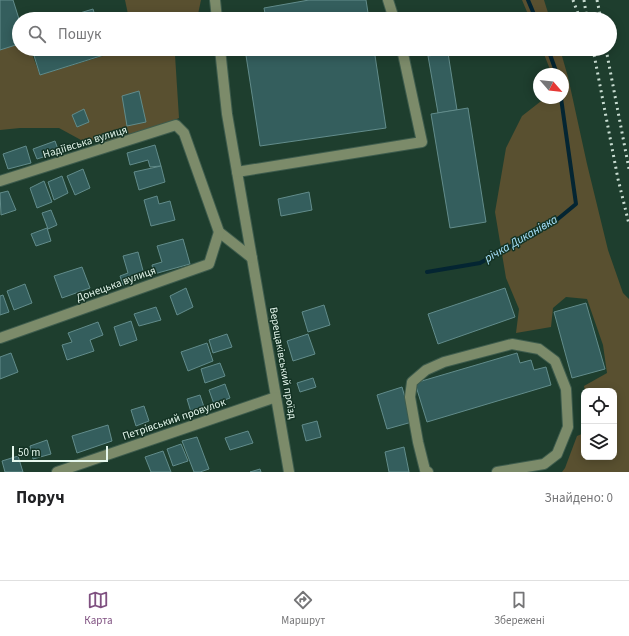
<!DOCTYPE html>
<html lang="uk">
<head>
<meta charset="utf-8">
<style>
	body { margin:0; font-family:"Source Sans 3",sans-serif; background:#f2f2f2; color:#202124 }
	.controls { position:absolute; right:12px; bottom:12px; display:grid; overflow:hidden; border-radius:8px; box-shadow:0 2px 10px #0003 }
	.controls button { width:36px; height:36px; display:grid; place-items:center; padding:0; border:0; border-bottom:1px solid #e0e0e0; background:#fff; color:#202124; font:20px sans-serif }
	.compass { position:absolute; left:533px; top:68px; width:36px; height:36px; border-radius:50%; background:#fff; box-shadow:0 2px 10px #0003; rotate:118deg }
	.scale { position:absolute; left:12px; bottom:10px; width:96px; box-sizing:border-box; padding-left:4px; border:2px solid #e6f8ee; border-top:0; font-size:11px; line-height:14px; white-space:nowrap; color:#e6f8ee; -webkit-text-stroke:3px #143324; paint-order:stroke }
	.list { margin:0; padding:0; list-style:none }
	h2 { display:flex; justify-content:space-between; align-items:center; height:52px; margin:0; padding:0 16px; font-size:17px }
	h2 small { font-size:13px; font-weight:400; color:#757577 }
	.icon { flex:none; width:22px; height:22px; fill:none; stroke:currentColor; stroke-width:2; stroke-linecap:round; stroke-linejoin:round }
	.map { position:relative; flex:none; width:629px; height:472px; overflow:hidden }
	.search { position:absolute; background:#fff; box-shadow:0 2px 10px #0003; left:12px; right:12px; top:12px; height:44px; display:flex; align-items:center; gap:10px; box-sizing:border-box; padding:0 14px; border-radius:22px; color:#757577; font-size:15px }
	.sheet { height:108px; background:#fff }
	nav { display:flex; justify-content:space-around; align-items:center; box-sizing:border-box; height:56px; border-top:1px solid #e0e0e0; background:#fff; font-size:11px; color:#757577 }
	nav a { display:grid; justify-items:center; gap:2px }
	nav .on { color:#7f5080 }
	.map>svg:first-child { display:block }
	.green { fill:#595030 }
	.lines { fill:none; stroke-linecap:round; stroke-linejoin:round }
	.stream { stroke:#042532; stroke-width:4 }
	.building { fill:#345e5d; stroke:#628c8b }
	.minor-casing { stroke:#3e5c4d; stroke-width:12 }
	.minor { stroke:#7c8b6a; stroke-width:10 }
	.rail { stroke:#c9ddd2; stroke-width:3; stroke-dasharray:2 4; stroke-linecap:butt }
	.labels { text-anchor:middle; dominant-baseline:central; stroke-width:3; stroke-linejoin:round; paint-order:stroke }
	.street-label { font-size:11px; fill:#e6f8ee; stroke:#143324 }
	.water-label { font-size:12px; font-style:italic; fill:#a8e1fb; stroke:#143324 }
</style>
</head>
<body>
<div class="map">
<svg width="629" height="472" viewBox="0 0 629 472">
	<rect width="100%" height="100%" fill="#1e3e2e"/>
	<g class="green">
		<path d="M 125,0 L 201,0 L 197,19 L 129,19 Z"/>
		<path d="M 522,0 L 544,0 L 550,19 L 530,19 Z"/>
		<path d="M 19,44 L 19,49 L 30,49 L 40,75 L 126,49 L 179,49 L 175,55 L 179,118 L 126,141 L 81,140 L 59,128 L 20,128 L 0,130 L 0,50 Z"/>
		<path d="M 542,49 L 560,49 L 568,77 L 587,164 L 608,250 L 623,293 L 629,299 L 629,472 L 562,472 L 565,468 L 577,436 L 584,433 L 584,457 L 614,457 L 614,391 L 585,391 L 584,386 L 607,373 L 603,345 L 587,299 L 566,297 L 553,308 L 551,327 L 516,333 L 519,309 L 506,278 L 495,212 L 506,148 L 522,116 L 545,98 L 563,98 L 563,74 L 551,74 L 551,72 Z"/>
	</g>
	<g class="lines">
		<g class="stream">
			<path d="M 528,0 L 536,19"/>
			<path d="M 548,49 L 557,74"/>
			<path d="M 427,272 L 480,263 L 553,223 L 576,204 L 561,98"/>
		</g>
	</g>
	<g class="building">
		<path d="M 0,0 L 13,0 L 19,19 L 19,44 L 0,50 Z"/>
		<path d="M 309,0 L 366,0 L 369,19 L 266,19 L 264,8 Z"/>
		<path d="M 93,9 L 96,19 L 60,19 Z"/>
		<path d="M 32,49 L 105,49 L 107,54 L 40,75 Z"/>
		<path d="M 245,49 L 374,49 L 386,128 L 260,146 Z"/>
		<path d="M 448,53 L 457,110 L 438,113 L 428,56 Z"/>
		<path d="M 139,91 L 146,122 L 127,126 L 122,96 Z"/>
		<path d="M 468,108 L 486,222 L 450,228 L 431,114 Z"/>
		<path d="M 84,109 L 89,122 L 77,127 L 72,115 Z"/>
		<path d="M 55,141 L 59,152 L 37,159 L 33,149 Z"/>
		<path d="M 155,145 L 161,166 L 150,167 L 148,160 L 130,165 L 127,153 Z"/>
		<path d="M 26,146 L 31,163 L 8,169 L 3,154 Z"/>
		<path d="M 161,166 L 165,182 L 139,190 L 134,172 Z"/>
		<path d="M 83,169 L 90,188 L 75,195 L 67,176 Z"/>
		<path d="M 62,176 L 68,193 L 54,200 L 48,182 Z"/>
		<path d="M 44,181 L 52,202 L 37,208 L 30,188 Z"/>
		<path d="M 8,191 L 16,210 L 1,215 L 0,193 Z"/>
		<path d="M 309,192 L 312,210 L 281,216 L 278,199 Z"/>
		<path d="M 157,196 L 159,204 L 170,201 L 175,220 L 151,226 L 144,200 Z"/>
		<path d="M 51,210 L 57,225 L 48,229 L 42,213 Z"/>
		<path d="M 47,228 L 51,241 L 36,246 L 31,234 Z"/>
		<path d="M 183,239 L 190,264 L 154,274 L 152,265 L 162,262 L 157,246 Z"/>
		<path d="M 138,252 L 145,278 L 123,285 L 120,276 L 128,273 L 123,256 Z"/>
		<path d="M 82,267 L 90,288 L 62,298 L 54,276 Z"/>
		<path d="M 25,284 L 32,303 L 14,310 L 7,291 Z"/>
		<path d="M 186,288 L 193,307 L 177,315 L 170,296 Z"/>
		<path d="M 505,288 L 515,317 L 438,344 L 428,314 Z"/>
		<path d="M 3,295 L 9,312 L 0,315 L 0,296 Z"/>
		<path d="M 586,303 L 605,369 L 572,378 L 554,312 Z"/>
		<path d="M 324,305 L 330,325 L 308,332 L 302,312 Z"/>
		<path d="M 156,307 L 161,320 L 139,326 L 134,314 Z"/>
		<path d="M 131,321 L 137,340 L 120,346 L 114,327 Z"/>
		<path d="M 98,322 L 103,335 L 90,340 L 94,351 L 67,360 L 62,345 L 72,342 L 68,333 Z"/>
		<path d="M 227,334 L 232,347 L 213,353 L 209,340 Z"/>
		<path d="M 308,334 L 315,354 L 293,361 L 287,341 Z"/>
		<path d="M 207,343 L 213,361 L 188,371 L 181,352 Z"/>
		<path d="M 11,353 L 18,372 L 0,379 L 0,357 Z"/>
		<path d="M 517,353 L 520,363 L 531,360 L 534,370 L 546,367 L 551,385 L 427,422 L 415,383 Z"/>
		<path d="M 220,363 L 225,376 L 205,383 L 201,369 Z"/>
		<path d="M 313,378 L 316,387 L 300,392 L 297,383 Z"/>
		<path d="M 225,384 L 230,398 L 214,404 L 209,390 Z"/>
		<path d="M 402,387 L 412,422 L 387,429 L 377,395 Z"/>
		<path d="M 200,395 L 204,407 L 191,412 L 187,399 Z"/>
		<path d="M 144,406 L 149,421 L 136,426 L 131,410 Z"/>
		<path d="M 317,421 L 321,437 L 306,441 L 302,425 Z"/>
		<path d="M 108,425 L 112,441 L 77,453 L 72,436 Z"/>
		<path d="M 248,431 L 253,443 L 230,450 L 225,438 Z"/>
		<path d="M 197,437 L 209,469 L 200,472 L 194,472 L 182,441 Z"/>
		<path d="M 47,440 L 51,454 L 33,459 L 30,446 Z"/>
		<path d="M 181,444 L 188,461 L 173,466 L 167,449 Z"/>
		<path d="M 404,447 L 409,472 L 389,472 L 385,452 Z"/>
		<path d="M 163,451 L 171,472 L 151,472 L 145,457 Z"/>
		<path d="M 18,456 L 23,472 L 5,472 L 2,461 Z"/>
		<path d="M 260,469 L 261,472 L 250,472 Z"/>
	</g>
	<g class="lines">
		<g class="minor-casing">
			<g id="minor">
				<path d="M 215,0 L 217,19"/>
				<path d="M 388,0 L 394,19"/>
				<path d="M 220,49 L 227,114 L 289,472"/>
				<path d="M 237,172 L 422,142 L 402,49"/>
				<path d="M 0,181 L 176,125 L 184,133 L 219,232 L 252,258"/>
				<path d="M 0,338 L 209,264 L 219,232"/>
				<path d="M 57,472 L 276,397"/>
				<path d="M 428,472 L 425,470 L 418,442 L 410,397 L 412,382 L 426,370 L 444,362 L 512,344 L 539,349 L 555,361 L 566,389 L 568,427 L 557,454 L 544,464 L 497,472"/>
			</g>
		</g>
		<use href="#minor" class="minor"/>
		<g class="rail">
			<path d="M 573,0 L 580,19"/>
			<path d="M 584,0 L 587,19"/>
			<path d="M 597,0 L 601,19"/>
			<path d="M 593,49 L 618,179 L 629,224"/>
			<path d="M 606,49 L 629,169"/>
		</g>
	</g>
	<g class="labels">
		<g class="street-label">
			<text transform="translate(85 142) rotate(-17)">Надіївська вулиця</text>
			<text transform="translate(116 284) rotate(-20)">Донецька вулиця</text>
			<text transform="translate(283 363) rotate(80)">Верещаківський проїзд</text>
			<text transform="translate(174 419) rotate(-19)">Петрівський провулок</text>
		</g>
		<g class="water-label">
			<text transform="translate(521 239) rotate(-30)">річка Диканівка</text>
		</g>
	</g>
</svg>
<div class="controls">
<button><svg class="icon" aria-label="locate" viewBox="0 0 24 24"><circle cx="12" cy="12" r="6"/><path d="M12 2v4M12 18v4M2 12h4M18 12h4"/></svg></button>
<button><svg class="icon" aria-label="layers" viewBox="0 0 24 24"><path d="M12 4l9 5-9 5-9-5zM3 14l9 5 9-5"/></svg></button>
</div>
<svg class="compass" viewBox="-18 -18 36 36"><path d="M0-13l5 13h-10z" fill="#e53935"/><path d="M0 13l5-13h-10z" fill="#757577"/></svg>
<div class="scale">50 m</div>
<div class="search"><svg class="icon" aria-label="search" viewBox="0 0 24 24"><circle cx="10" cy="10" r="6"/><path d="M15 15l6 6"/></svg>Пошук</div>
</div>
<section class="sheet">
<h2>Поруч<small>Знайдено: 0</small></h2>
<ul class="list">
</ul>
</section>
<nav>
<a class="on"><svg class="icon" aria-label="map" viewBox="0 0 24 24"><path d="M3 6l6-2 6 2 6-2v14l-6 2-6-2-6 2zM9 4v14M15 6v14"/></svg>Карта</a>
<a><svg class="icon" aria-label="directions" viewBox="0 0 24 24"><path d="M12 3l9 9-9 9-9-9zM9 14v-3h6M13 9l2 2-2 2"/></svg>Маршрут</a>
<a><svg class="icon" aria-label="saved" viewBox="0 0 24 24"><path d="M7 4h10v16l-5-4-5 4z"/></svg>Збережені</a>
</nav>
</body>
</html>
